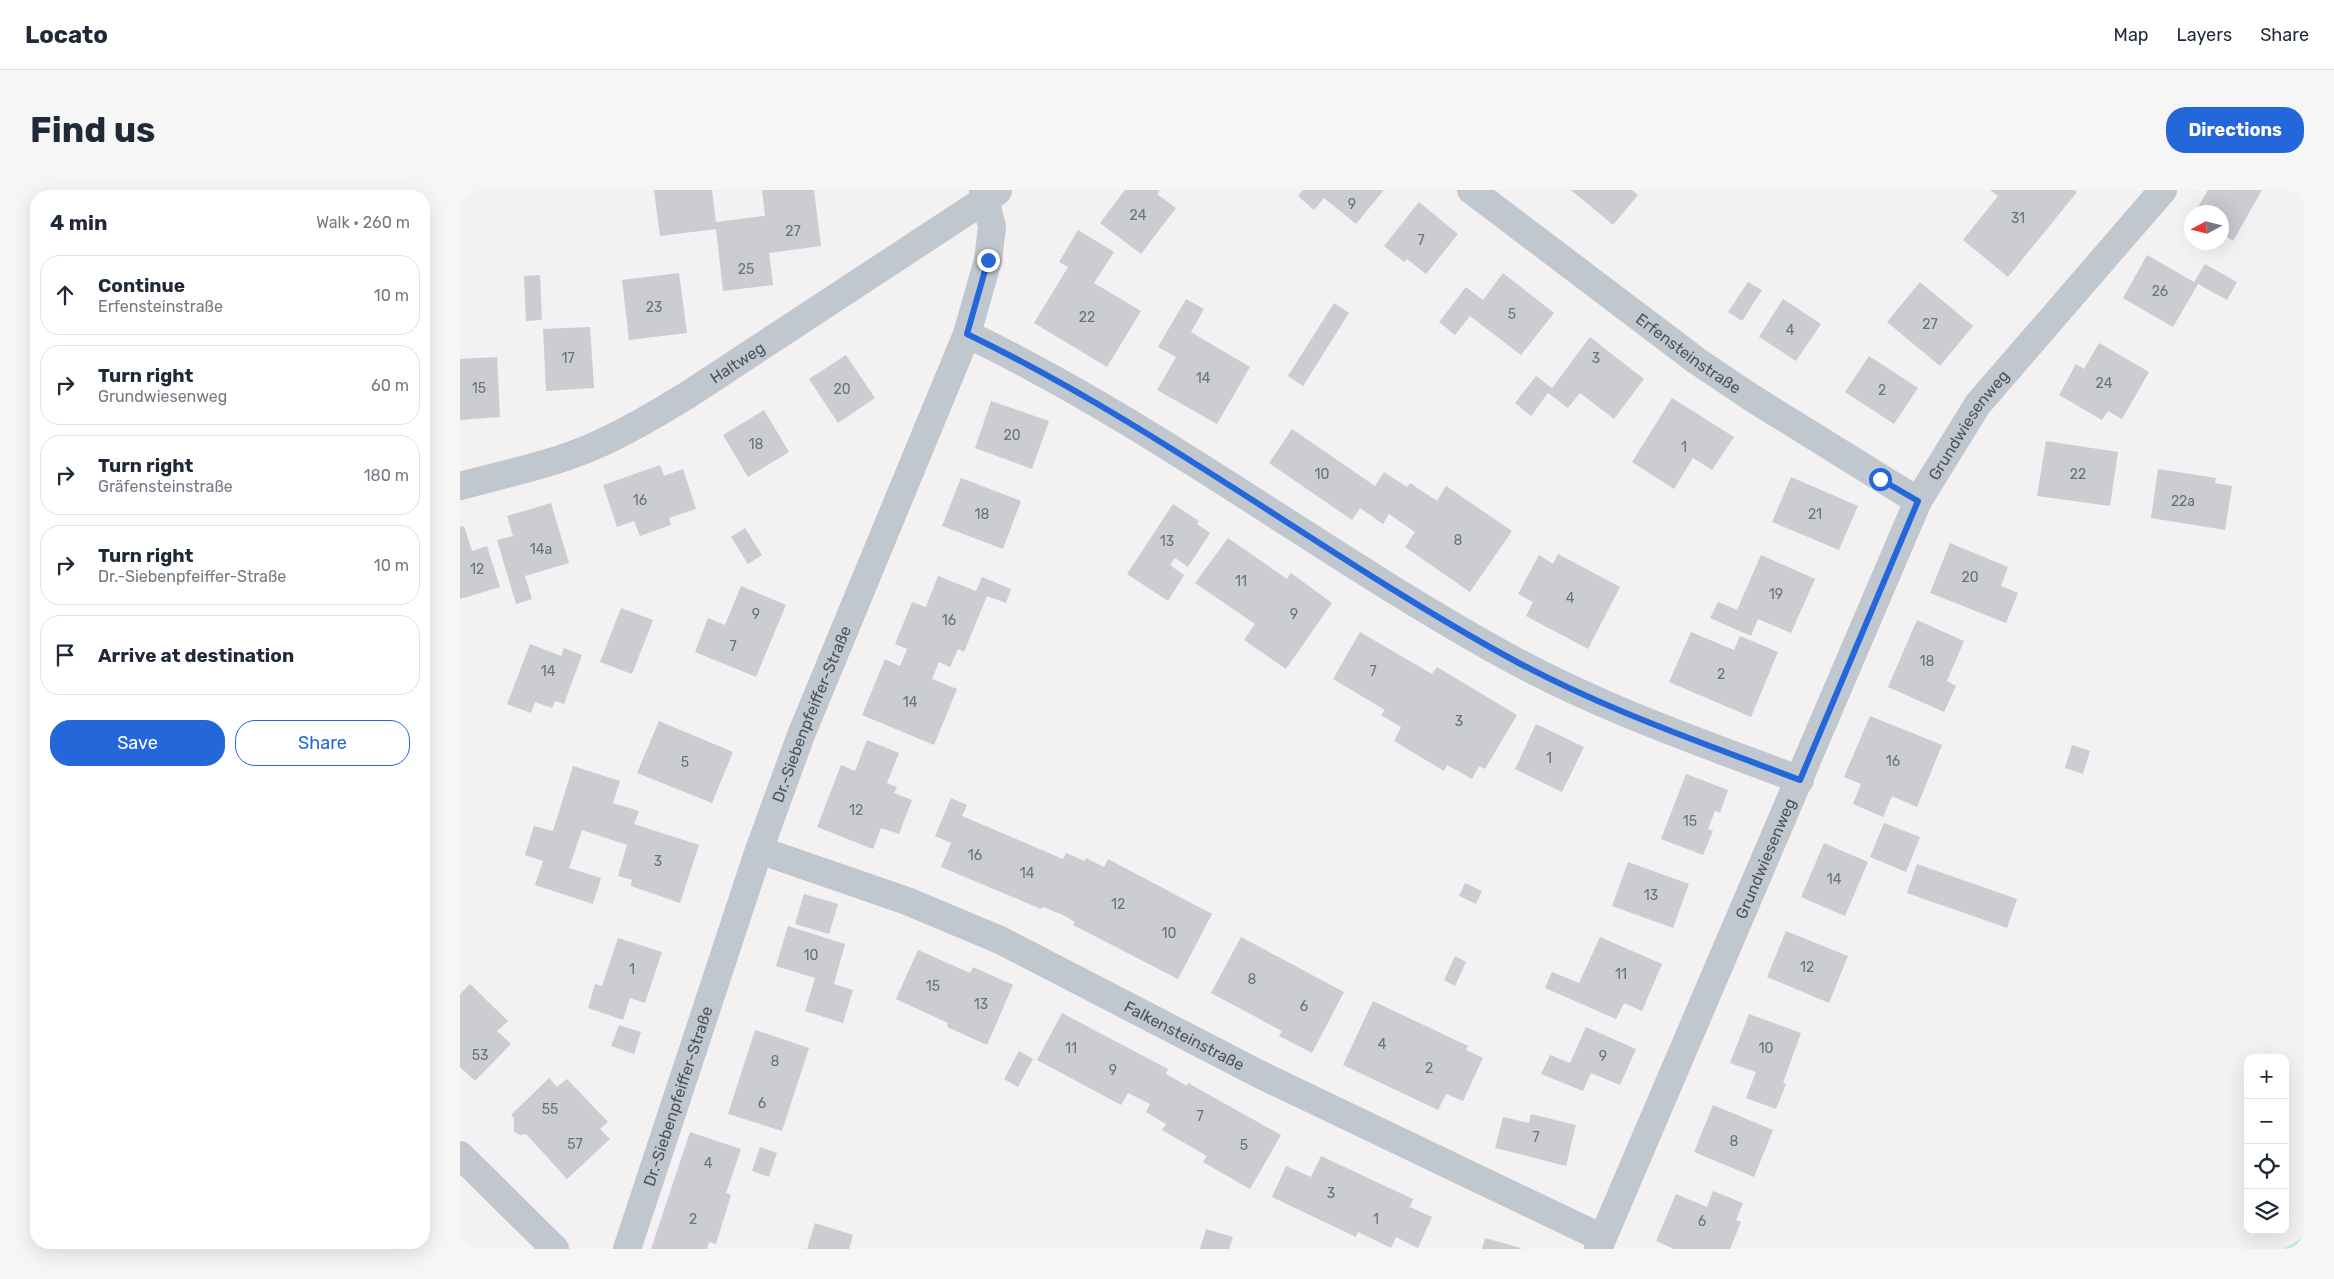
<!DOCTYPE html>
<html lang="en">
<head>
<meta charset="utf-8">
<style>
	body { margin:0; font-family:Rubik,sans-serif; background:#f6f6f7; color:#1f2937 }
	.controls { position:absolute; right:15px; bottom:15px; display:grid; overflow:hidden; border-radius:10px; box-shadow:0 5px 20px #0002 }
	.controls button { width:45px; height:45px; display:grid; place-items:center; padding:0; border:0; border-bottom:1px solid #e0e1e3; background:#fff; color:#1f2937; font:25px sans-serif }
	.compass { position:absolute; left:1724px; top:15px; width:45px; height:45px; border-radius:50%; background:#fff; box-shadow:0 5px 20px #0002; rotate:263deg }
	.stop { position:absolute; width:15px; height:15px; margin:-11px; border:4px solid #2367db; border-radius:50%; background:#fff }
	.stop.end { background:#2367db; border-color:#fff; box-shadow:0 1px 5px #0008 }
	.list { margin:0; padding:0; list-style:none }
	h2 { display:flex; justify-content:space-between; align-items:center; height:65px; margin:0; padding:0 20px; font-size:21px }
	h2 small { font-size:16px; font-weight:400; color:#747a83 }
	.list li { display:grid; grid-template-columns:32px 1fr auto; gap:15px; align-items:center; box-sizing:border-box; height:80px; margin:0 10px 10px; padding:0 10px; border:1px solid #e0e1e3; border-radius:20px }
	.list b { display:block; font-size:19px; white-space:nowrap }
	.list p { margin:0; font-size:16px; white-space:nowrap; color:#747a83 }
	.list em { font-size:16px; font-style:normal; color:#747a83 }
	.actions { display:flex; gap:10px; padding:15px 20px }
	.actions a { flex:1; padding:11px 0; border:1px solid #2367db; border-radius:20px; text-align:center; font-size:18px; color:#2367db }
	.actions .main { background:#2367db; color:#fff }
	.icon { flex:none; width:28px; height:28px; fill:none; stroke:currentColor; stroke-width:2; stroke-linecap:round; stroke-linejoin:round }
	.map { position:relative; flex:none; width:1844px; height:1059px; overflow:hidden; border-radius:20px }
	header { display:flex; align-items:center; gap:30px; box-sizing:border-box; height:70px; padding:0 25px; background:#fff; border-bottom:1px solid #e0e1e3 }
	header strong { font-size:24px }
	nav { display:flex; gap:28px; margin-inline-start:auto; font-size:18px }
	.intro { display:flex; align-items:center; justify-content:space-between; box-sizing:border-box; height:120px; padding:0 30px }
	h1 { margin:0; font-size:35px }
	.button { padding:12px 22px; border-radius:20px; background:#2367db; color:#fff; font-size:18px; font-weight:700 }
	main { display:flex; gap:30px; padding:0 30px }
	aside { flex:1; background:#fff; border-radius:20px; box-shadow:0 5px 20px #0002 }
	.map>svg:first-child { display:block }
	.green { fill:#c3eed6 }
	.building { fill:#cbcdd3 }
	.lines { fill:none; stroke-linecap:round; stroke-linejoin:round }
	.minor { stroke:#c0c7cf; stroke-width:28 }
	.route { stroke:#2367db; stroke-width:6 }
	.labels { text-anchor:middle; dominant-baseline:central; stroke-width:4.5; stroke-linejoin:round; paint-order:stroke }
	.number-label { font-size:14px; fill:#6a727b }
	.street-label { font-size:16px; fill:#4a535e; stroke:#fff }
</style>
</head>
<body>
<header>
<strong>Locato</strong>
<nav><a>Map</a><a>Layers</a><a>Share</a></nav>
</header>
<div class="intro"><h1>Find us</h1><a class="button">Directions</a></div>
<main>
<aside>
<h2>4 min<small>Walk · 260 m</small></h2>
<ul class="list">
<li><svg class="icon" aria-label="ahead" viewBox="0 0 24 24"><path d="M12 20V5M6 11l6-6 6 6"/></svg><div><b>Continue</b><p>Erfensteinstraße</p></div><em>10 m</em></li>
<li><svg class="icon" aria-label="right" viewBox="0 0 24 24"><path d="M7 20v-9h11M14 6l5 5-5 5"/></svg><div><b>Turn right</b><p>Grundwiesenweg</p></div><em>60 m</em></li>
<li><svg class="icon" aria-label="right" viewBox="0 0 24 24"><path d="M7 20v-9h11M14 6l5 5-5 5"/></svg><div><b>Turn right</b><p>Gräfensteinstraße</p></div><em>180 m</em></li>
<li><svg class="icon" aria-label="right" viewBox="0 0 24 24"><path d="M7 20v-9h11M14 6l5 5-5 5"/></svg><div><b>Turn right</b><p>Dr.-Siebenpfeiffer-Straße</p></div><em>10 m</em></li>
<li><svg class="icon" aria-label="arrive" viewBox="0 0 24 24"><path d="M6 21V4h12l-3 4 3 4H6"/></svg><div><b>Arrive at destination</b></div></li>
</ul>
<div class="actions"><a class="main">Save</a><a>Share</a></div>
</aside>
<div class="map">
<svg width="1844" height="1059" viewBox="0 0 1844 1059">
	<rect width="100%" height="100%" fill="#f3f1f1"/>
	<path class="green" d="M 1844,1047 L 1844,1059 L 1823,1059 Z"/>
	<g class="building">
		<path d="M 194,0 L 252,0 L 256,32 L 305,26 L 302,0 L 354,0 L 361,56 L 309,63 L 313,95 L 263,101 L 256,39 L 200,46 Z"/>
		<path d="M 665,0 L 700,0 L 697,4 L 716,18 L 681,64 L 640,33 Z"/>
		<path d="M 843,0 L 924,0 L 896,34 L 864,8 L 854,20 L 838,6 Z"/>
		<path d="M 1111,0 L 1172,0 L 1178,5 L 1153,35 Z"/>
		<path d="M 1530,0 L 1614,0 L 1617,2 L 1548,87 L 1503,50 L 1538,6 Z"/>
		<path d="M 1748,0 L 1802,0 L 1773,51 L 1762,44 L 1762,22 L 1735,22 Z"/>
		<path d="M 959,12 L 998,44 L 966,84 L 947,69 L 944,72 L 924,56 Z"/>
		<path d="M 618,40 L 654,62 L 634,93 L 681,121 L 647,177 L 574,133 L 608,77 L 599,72 Z"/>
		<path d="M 1687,65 L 1734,92 L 1745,74 L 1777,92 L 1767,110 L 1738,94 L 1713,137 L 1663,108 Z"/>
		<path d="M 219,83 L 227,143 L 169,150 L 162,90 Z"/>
		<path d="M 1043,83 L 1094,123 L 1061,165 L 1010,126 L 995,145 L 979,132 L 1006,97 L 1023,110 Z"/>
		<path d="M 80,85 L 82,130 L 66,131 L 64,86 Z"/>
		<path d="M 1288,92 L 1302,100 L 1282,131 L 1268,122 Z"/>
		<path d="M 1460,92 L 1513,136 L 1480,176 L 1427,132 Z"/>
		<path d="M 726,109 L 744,119 L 731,142 L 790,177 L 757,234 L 697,200 L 716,167 L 698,157 Z"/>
		<path d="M 1323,109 L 1361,134 L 1336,171 L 1299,147 Z"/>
		<path d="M 874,113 L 889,123 L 843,196 L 828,186 Z"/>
		<path d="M 130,137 L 134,198 L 86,201 L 83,139 Z"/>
		<path d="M 1130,147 L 1184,189 L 1154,229 L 1120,203 L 1108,218 L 1088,203 L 1071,226 L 1055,213 L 1076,186 L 1092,198 Z"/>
		<path d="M 1639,153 L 1689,182 L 1662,229 L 1648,221 L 1642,230 L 1599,205 L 1616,174 L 1624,179 Z"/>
		<path d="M 386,165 L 415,208 L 378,233 L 349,189 Z"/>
		<path d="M 1409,166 L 1458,198 L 1434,234 L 1385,202 Z"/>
		<path d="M 37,167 L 40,227 L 0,230 L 0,169 Z"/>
		<path d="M 1212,208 L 1274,247 L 1252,280 L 1233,268 L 1214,299 L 1172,272 Z"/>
		<path d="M 531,211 L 589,231 L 572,279 L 515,258 Z"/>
		<path d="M 304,220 L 329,262 L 288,287 L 263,245 Z"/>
		<path d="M 832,239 L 915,296 L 924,282 L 947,297 L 950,293 L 977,311 L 986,296 L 1052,341 L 1010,402 L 945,357 L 955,342 L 929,324 L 923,334 L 900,318 L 892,330 L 809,273 Z"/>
		<path d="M 1586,251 L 1658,262 L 1650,316 L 1577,306 Z"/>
		<path d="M 200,275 L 204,286 L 223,279 L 236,319 L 209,328 L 211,335 L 180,346 L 174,331 L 157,337 L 143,295 Z"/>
		<path d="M 1698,279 L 1756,288 L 1755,293 L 1772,296 L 1765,340 L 1691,328 Z"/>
		<path d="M 1331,287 L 1398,316 L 1379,360 L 1312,332 Z"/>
		<path d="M 501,288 L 561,311 L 543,359 L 482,336 Z"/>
		<path d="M 91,313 L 109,373 L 65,386 L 72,409 L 56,414 L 37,350 L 53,346 L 47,326 Z"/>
		<path d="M 713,314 L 739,331 L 737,334 L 750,343 L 728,377 L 715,368 L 710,375 L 724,385 L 708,411 L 667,384 Z"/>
		<path d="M 4,336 L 12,361 L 27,356 L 40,397 L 0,409 L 0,337 Z"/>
		<path d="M 285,338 L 302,365 L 288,374 L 271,347 Z"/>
		<path d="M 768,348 L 827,389 L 831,383 L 872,413 L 826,479 L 784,450 L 795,434 L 735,393 Z"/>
		<path d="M 1490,353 L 1548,377 L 1541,396 L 1558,403 L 1546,433 L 1470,403 Z"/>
		<path d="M 1098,364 L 1160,397 L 1128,459 L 1066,426 L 1073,412 L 1058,404 L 1079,365 L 1093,374 Z"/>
		<path d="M 1301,365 L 1355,389 L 1331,443 L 1298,429 L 1291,446 L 1250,428 L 1258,412 L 1277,420 Z"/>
		<path d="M 478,386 L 516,401 L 522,387 L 551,399 L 546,413 L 527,406 L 504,462 L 498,459 L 490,477 L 479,472 L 472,489 L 497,499 L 474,555 L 402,525 L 425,469 L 440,476 L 447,459 L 435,454 L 452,412 L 466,417 Z"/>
		<path d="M 281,396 L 326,415 L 296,487 L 235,462 L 248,428 L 265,435 Z"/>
		<path d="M 161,418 L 193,430 L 172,484 L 140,472 Z"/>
		<path d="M 1457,430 L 1504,451 L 1487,491 L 1496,496 L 1484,522 L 1428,497 Z"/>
		<path d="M 900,442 L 972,484 L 977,477 L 1057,525 L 1025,579 L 1019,576 L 1012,589 L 987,575 L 984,581 L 934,551 L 941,537 L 921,525 L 925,520 L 873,489 Z"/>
		<path d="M 1231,442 L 1274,460 L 1280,446 L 1318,462 L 1291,527 L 1209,492 Z"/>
		<path d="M 70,454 L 101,466 L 104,458 L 122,465 L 104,514 L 95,511 L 92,518 L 75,512 L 71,523 L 47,514 Z"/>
		<path d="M 1410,526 L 1482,555 L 1457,617 L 1432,606 L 1423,627 L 1393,614 L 1401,594 L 1384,587 Z"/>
		<path d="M 199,531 L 273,562 L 252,613 L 177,583 Z"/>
		<path d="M 1076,534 L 1124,557 L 1102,602 L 1055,579 Z"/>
		<path d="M 407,550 L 439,563 L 427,593 L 437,597 L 434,603 L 452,610 L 439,644 L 421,638 L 413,659 L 357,637 L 381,575 L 395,581 Z"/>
		<path d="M 1612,555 L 1630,561 L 1623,584 L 1605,578 Z"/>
		<path d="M 113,576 L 160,591 L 153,613 L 179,621 L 174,634 L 239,655 L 220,713 L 171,696 L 172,690 L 158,686 L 167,655 L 122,640 L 109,678 L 141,688 L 133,714 L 75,695 L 83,671 L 65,665 L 74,636 L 93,641 Z"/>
		<path d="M 1226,584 L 1268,600 L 1260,623 L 1255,621 L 1248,639 L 1253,641 L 1243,665 L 1201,649 Z"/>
		<path d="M 491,608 L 507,615 L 502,626 L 603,669 L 606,663 L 625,671 L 626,668 L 644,677 L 648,669 L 752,724 L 718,789 L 613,735 L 615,732 L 603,725 L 583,717 L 581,719 L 481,677 L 491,653 L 475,646 Z"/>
		<path d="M 1424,633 L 1460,647 L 1446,682 L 1410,667 Z"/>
		<path d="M 1364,653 L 1408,672 L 1385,726 L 1341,707 Z"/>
		<path d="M 1168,672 L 1229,694 L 1213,738 L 1152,716 Z"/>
		<path d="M 1457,674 L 1557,709 L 1547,738 L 1447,703 Z"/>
		<path d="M 1005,693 L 1022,701 L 1016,714 L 999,706 Z"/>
		<path d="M 344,704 L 378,714 L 369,744 L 335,734 Z"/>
		<path d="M 328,736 L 385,754 L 374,794 L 393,800 L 383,833 L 345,821 L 355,788 L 316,776 Z"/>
		<path d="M 1326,741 L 1388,766 L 1369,813 L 1307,787 Z"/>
		<path d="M 781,747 L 884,802 L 852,863 L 819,846 L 822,841 L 751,803 Z"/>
		<path d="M 1140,747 L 1202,774 L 1182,821 L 1164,813 L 1156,829 L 1085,798 L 1092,782 L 1119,793 Z"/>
		<path d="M 158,748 L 202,762 L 185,813 L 170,808 L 163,830 L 128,818 L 135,794 L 142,796 Z"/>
		<path d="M 458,760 L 510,783 L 513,777 L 553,795 L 527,855 L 487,837 L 488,833 L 436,809 Z"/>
		<path d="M 995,766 L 1006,772 L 995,796 L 984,790 Z"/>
		<path d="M 10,794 L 48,831 L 37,841 L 51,854 L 15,891 L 0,877 L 0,804 Z"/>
		<path d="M 913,811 L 1008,856 L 1006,860 L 1023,868 L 1003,911 L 986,904 L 978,920 L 883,875 Z"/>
		<path d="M 602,823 L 708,879 L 706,884 L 727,896 L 728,893 L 821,945 L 790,999 L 743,972 L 747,966 L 702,940 L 706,934 L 686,922 L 690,914 L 668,903 L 661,915 L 577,870 Z"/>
		<path d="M 1289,824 L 1341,843 L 1323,893 L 1326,894 L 1316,919 L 1286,908 L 1296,882 L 1270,873 Z"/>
		<path d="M 159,835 L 181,842 L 174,864 L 151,856 Z"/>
		<path d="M 1126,837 L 1176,859 L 1160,895 L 1131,883 L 1123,901 L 1081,884 L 1090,865 L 1110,873 Z"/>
		<path d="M 295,840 L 349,858 L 322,941 L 268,924 Z"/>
		<path d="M 559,861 L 573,869 L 558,897 L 544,889 Z"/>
		<path d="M 89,888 L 97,897 L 107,889 L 148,932 L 140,939 L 150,949 L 107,989 L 66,944 L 60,945 L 54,942 L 54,928 L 51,925 Z"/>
		<path d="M 1253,915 L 1313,940 L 1294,987 L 1234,962 Z"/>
		<path d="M 1071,924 L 1116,935 L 1106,976 L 1035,958 L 1043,927 L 1069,933 Z"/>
		<path d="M 230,942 L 281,959 L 266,1003 L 271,1005 L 256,1054 L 249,1052 L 247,1059 L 191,1059 Z"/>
		<path d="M 300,957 L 317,963 L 309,987 L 292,981 Z"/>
		<path d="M 861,966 L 953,1009 L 950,1017 L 972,1027 L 958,1058 L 936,1047 L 931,1058 L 898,1042 L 896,1047 L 812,1007 L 826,976 L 851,987 Z"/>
		<path d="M 1253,1001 L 1283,1013 L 1276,1030 L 1281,1032 L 1270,1059 L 1214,1059 L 1196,1051 L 1216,1004 L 1247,1017 Z"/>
		<path d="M 355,1033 L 393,1045 L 389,1059 L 347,1059 Z"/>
		<path d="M 746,1039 L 773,1047 L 769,1059 L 740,1059 Z"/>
		<path d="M 1025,1048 L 1061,1058 L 1060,1059 L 1022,1059 Z"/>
	</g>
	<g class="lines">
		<g class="minor">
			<path id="s1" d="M 1011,0 L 1237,171 L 1292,208 L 1458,311"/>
			<path d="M 507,144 C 696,235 863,365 1046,466 C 1140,518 1240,552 1340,590"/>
			<path id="s2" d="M 0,296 C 44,284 90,275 132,257 C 165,243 196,224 226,206 L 538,1"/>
			<path id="s3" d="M 299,660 L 447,711 L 540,750 L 803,886 L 1142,1048"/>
			<path d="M 0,965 L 95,1059"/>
			<path id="s4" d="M 167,1059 L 299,660 L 341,545 L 507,144 L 528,70 L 532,37 L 523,0"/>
			<path id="s5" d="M 1138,1059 L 1458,311 L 1518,214 L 1703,0"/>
		</g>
	</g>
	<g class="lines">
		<path class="route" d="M 528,70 L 507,144 C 696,235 863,365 1046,466 C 1140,518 1240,552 1340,590 L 1458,311 L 1420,289"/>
	</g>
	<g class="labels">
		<g class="number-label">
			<text x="892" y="14">9</text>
			<text x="678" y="25">24</text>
			<text x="1558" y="28">31</text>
			<text x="333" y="41">27</text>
			<text x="961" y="50">7</text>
			<text x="286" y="79">25</text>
			<text x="1700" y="101">26</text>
			<text x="194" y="117">23</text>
			<text x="1052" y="124">5</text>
			<text x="627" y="127">22</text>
			<text x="1470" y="134">27</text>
			<text x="1330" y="140">4</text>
			<text x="108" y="168">17</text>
			<text x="1136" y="168">3</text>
			<text x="743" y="188">14</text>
			<text x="1644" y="193">24</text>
			<text x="19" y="198">15</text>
			<text x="382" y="199">20</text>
			<text x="1422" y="200">2</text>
			<text x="552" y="245">20</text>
			<text x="296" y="254">18</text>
			<text x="1224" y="257">1</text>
			<text x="862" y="284">10</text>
			<text x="1618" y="284">22</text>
			<text x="180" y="310">16</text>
			<text x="1723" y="311">22a</text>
			<text x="522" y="324">18</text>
			<text x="1355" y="324">21</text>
			<text x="998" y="350">8</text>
			<text x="707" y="351">13</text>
			<text x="81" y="359">14a</text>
			<text x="17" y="379">12</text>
			<text x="1510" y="387">20</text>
			<text x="781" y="391">11</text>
			<text x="1316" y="404">19</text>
			<text x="1110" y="408">4</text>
			<text x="296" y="424">9</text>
			<text x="834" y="424">9</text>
			<text x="489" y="430">16</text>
			<text x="273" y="456">7</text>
			<text x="1467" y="471">18</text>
			<text x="88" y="481">14</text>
			<text x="913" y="481">7</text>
			<text x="1261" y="484">2</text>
			<text x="450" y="512">14</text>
			<text x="999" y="531">3</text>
			<text x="1089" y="568">1</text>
			<text x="1433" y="571">16</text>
			<text x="225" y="572">5</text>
			<text x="396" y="620">12</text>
			<text x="1230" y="631">15</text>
			<text x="515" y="665">16</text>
			<text x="198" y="671">3</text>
			<text x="567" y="683">14</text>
			<text x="1374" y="689">14</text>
			<text x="1191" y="705">13</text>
			<text x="658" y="714">12</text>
			<text x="709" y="743">10</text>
			<text x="351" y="765">10</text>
			<text x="1347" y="777">12</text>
			<text x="172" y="779">1</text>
			<text x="1161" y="784">11</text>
			<text x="792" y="789">8</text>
			<text x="473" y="796">15</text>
			<text x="521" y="814">13</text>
			<text x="844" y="816">6</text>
			<text x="922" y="854">4</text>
			<text x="611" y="858">11</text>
			<text x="1306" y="858">10</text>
			<text x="20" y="865">53</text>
			<text x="1143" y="866">9</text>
			<text x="315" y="871">8</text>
			<text x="969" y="878">2</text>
			<text x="653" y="880">9</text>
			<text x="302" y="913">6</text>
			<text x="90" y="919">55</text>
			<text x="740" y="926">7</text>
			<text x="1076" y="947">7</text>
			<text x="1274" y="951">8</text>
			<text x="115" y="954">57</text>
			<text x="784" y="955">5</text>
			<text x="248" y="973">4</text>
			<text x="871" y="1003">3</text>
			<text x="233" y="1029">2</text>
			<text x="916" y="1029">1</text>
			<text x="1242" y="1031">6</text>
		</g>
		<g class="street-label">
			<text stroke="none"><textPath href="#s1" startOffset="272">Erfensteinstraße</textPath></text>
			<text stroke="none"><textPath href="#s2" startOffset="306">Haltweg</textPath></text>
			<text stroke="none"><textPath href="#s5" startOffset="905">Grundwiesenweg</textPath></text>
			<text stroke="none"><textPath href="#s4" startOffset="566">Dr.-Siebenpfeiffer-Straße</textPath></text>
			<text stroke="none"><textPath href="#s5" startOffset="425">Grundwiesenweg</textPath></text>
			<text stroke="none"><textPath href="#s3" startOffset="465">Falkensteinstraße</textPath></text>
			<text stroke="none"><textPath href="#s4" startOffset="161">Dr.-Siebenpfeiffer-Straße</textPath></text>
		</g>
	</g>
</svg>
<div class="controls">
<button>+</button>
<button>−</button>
<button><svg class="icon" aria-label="locate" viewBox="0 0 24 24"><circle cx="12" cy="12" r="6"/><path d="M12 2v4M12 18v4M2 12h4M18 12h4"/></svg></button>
<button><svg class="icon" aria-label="layers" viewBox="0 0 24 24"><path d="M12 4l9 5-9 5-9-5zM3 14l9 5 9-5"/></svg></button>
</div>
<svg class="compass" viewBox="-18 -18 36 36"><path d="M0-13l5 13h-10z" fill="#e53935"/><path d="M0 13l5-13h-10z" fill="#747a83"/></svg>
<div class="stop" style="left:1420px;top:289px"></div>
<div class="stop end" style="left:528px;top:70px"></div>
</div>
</main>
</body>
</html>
